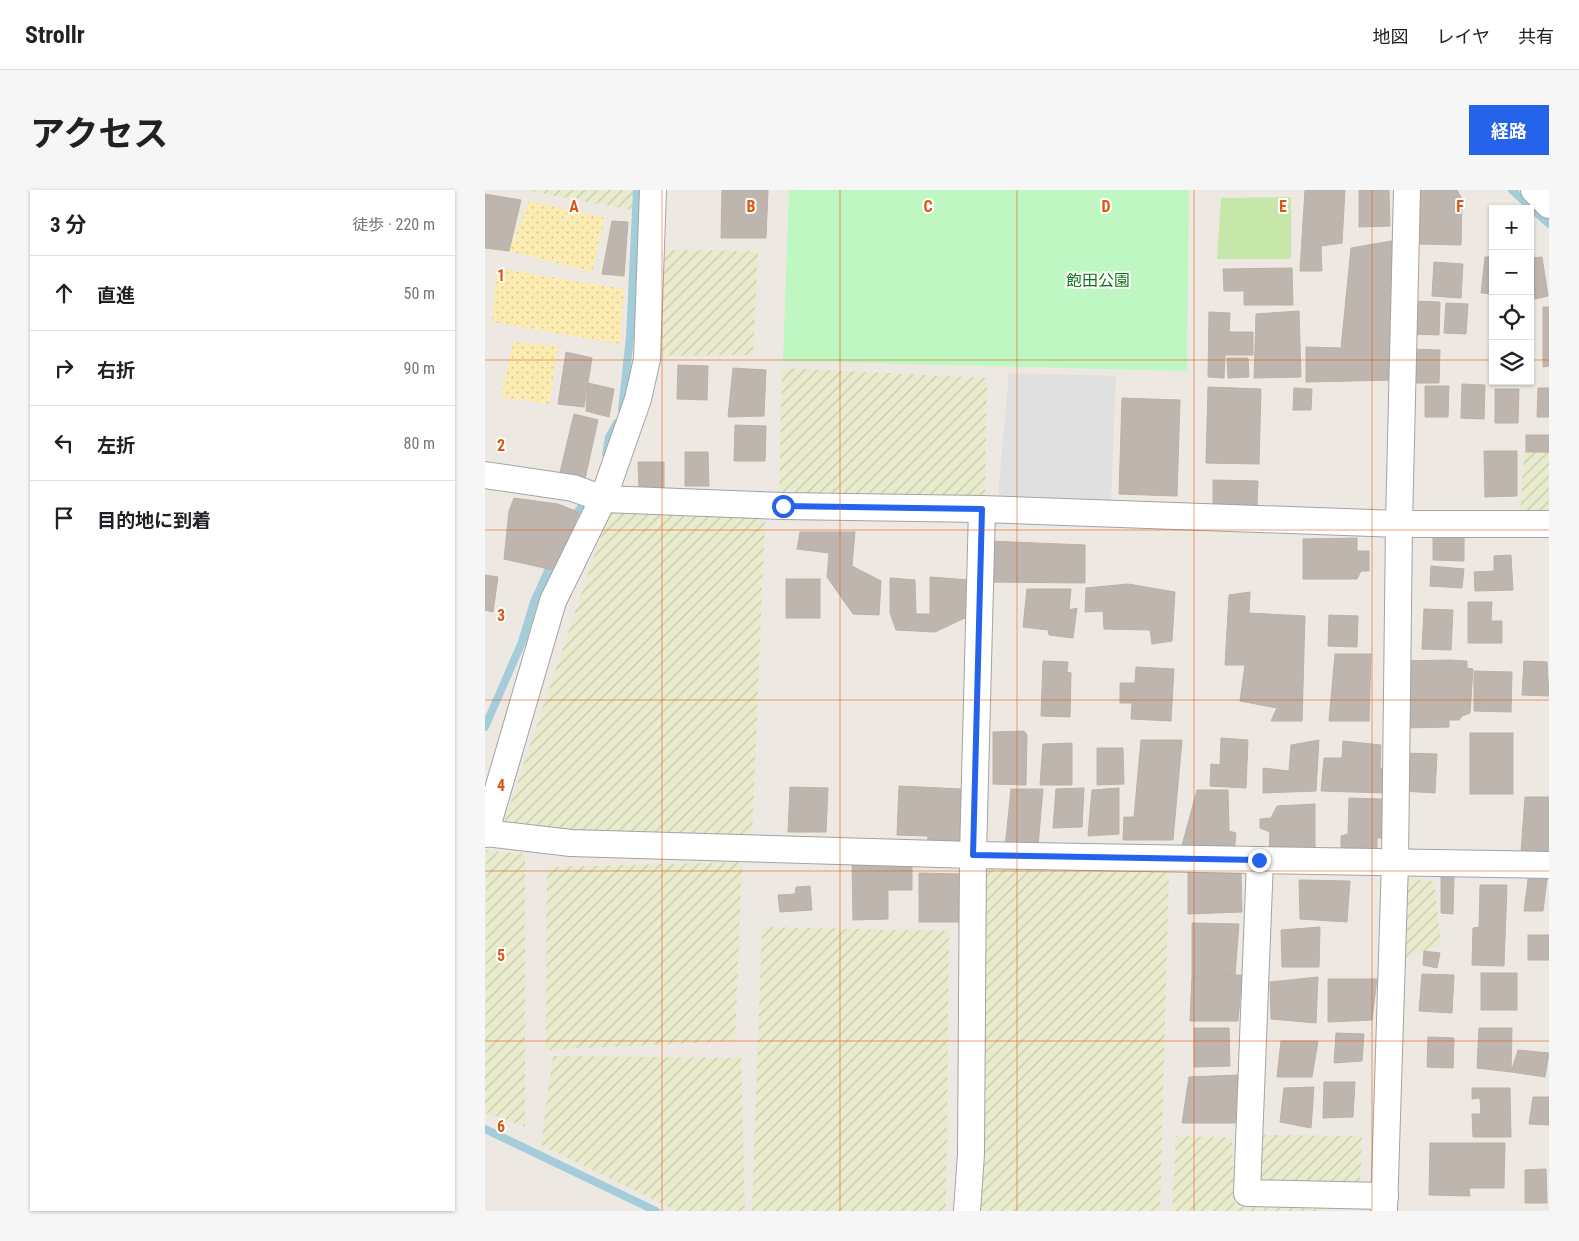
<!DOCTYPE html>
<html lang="ja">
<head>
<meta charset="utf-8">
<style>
	body { margin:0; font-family:"Roboto Condensed","Noto Sans JP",sans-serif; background:#f6f6f6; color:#202124 }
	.controls { position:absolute; right:15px; top:15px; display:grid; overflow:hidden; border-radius:0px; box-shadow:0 1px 4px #0004 }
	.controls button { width:45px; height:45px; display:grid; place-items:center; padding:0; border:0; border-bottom:1px solid #e0e0e0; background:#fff; color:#202124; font:25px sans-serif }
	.stop { position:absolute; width:15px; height:15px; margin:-11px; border:4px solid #2563eb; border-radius:50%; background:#fff }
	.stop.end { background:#2563eb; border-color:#fff; box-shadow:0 1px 5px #0008 }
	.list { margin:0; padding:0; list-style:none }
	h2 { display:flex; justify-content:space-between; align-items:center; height:65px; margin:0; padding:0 20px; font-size:21px }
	h2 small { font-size:16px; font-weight:400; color:#757577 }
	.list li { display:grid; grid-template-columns:32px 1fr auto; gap:15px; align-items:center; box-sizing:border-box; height:75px; padding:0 20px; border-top:1px solid #e0e0e0 }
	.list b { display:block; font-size:19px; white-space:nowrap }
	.list em { font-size:16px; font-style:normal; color:#757577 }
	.icon { flex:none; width:28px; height:28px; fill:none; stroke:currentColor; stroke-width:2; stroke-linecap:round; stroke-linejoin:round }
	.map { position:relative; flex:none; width:1064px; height:1021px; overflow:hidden; border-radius:0px }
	header { display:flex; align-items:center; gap:30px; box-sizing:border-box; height:70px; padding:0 25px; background:#fff; border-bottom:1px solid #e0e0e0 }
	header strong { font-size:24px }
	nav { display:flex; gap:28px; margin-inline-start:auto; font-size:18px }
	.intro { display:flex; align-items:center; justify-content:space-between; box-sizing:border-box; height:120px; padding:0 30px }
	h1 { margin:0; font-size:35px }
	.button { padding:12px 22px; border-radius:0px; background:#2563eb; color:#fff; font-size:18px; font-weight:700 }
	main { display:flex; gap:30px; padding:0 30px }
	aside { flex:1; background:#fff; border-radius:0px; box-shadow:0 1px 4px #0004 }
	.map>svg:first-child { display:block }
	.farmland { fill:url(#farmland-furrows) }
	.grass { fill:#c7e6a9 }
	.sand { fill:url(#sand-dots) }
	.park { fill:#bff7c3 }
	.parking { fill:#e0e0e0 }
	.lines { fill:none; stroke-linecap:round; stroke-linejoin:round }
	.stream { stroke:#a3cdd9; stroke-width:8 }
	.building { fill:#bdb5ae; stroke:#beb0a5 }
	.minor-casing { stroke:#a3a3a3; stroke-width:28 }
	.minor { stroke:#fff; stroke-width:26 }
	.route { stroke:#2563eb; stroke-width:6 }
	.grid { fill:none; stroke:#de560d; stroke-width:1; stroke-opacity:0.55 }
	.labels { text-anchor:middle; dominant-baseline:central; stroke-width:4; stroke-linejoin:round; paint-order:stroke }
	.park-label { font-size:16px; fill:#0f7417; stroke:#fff }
	.grid-label { font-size:16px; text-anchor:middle; font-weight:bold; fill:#de560d; stroke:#fff; stroke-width:4; stroke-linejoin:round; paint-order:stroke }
</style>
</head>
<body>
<header>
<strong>Strollr</strong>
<nav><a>地図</a><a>レイヤ</a><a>共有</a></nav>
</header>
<div class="intro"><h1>アクセス</h1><a class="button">経路</a></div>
<main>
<aside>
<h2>3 分<small>徒歩 · 220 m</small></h2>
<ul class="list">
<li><svg class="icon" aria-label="ahead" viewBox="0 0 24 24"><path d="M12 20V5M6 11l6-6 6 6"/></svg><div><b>直進</b></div><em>50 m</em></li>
<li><svg class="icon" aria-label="right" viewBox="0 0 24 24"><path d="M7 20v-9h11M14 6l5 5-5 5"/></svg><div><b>右折</b></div><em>90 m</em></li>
<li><svg class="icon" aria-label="left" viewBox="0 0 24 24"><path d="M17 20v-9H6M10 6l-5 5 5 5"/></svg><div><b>左折</b></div><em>80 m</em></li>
<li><svg class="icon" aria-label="arrive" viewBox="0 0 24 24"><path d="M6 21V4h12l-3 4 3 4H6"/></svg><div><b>目的地に到着</b></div></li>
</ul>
</aside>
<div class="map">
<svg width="1064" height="1021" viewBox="0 0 1064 1021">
	<defs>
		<pattern id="farmland-furrows" width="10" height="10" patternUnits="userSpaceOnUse" patternTransform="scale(1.25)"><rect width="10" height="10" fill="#e9ebcd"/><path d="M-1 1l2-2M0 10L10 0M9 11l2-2" fill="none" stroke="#c7c9af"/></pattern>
		<pattern id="sand-dots" width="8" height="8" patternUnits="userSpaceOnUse" patternTransform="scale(1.25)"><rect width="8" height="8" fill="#fcecb1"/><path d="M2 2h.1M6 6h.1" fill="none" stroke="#d7ca98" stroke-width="1.8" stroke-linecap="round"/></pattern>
	</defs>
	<rect width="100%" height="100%" fill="#ede9e2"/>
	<g class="farmland">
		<path d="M 40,0 L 148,0 L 147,20 Z"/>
		<path d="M 174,60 L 273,61 L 268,165 L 170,166 Z"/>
		<path d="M 297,178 L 502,188 L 500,308 L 294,305 Z"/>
		<path d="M 1039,262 L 1064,262 L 1064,325 L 1035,326 Z"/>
		<path d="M 124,322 L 280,328 L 267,648 L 17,638 Z"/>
		<path d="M 1,660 L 40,664 L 40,937 L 0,922 Z"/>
		<path d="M 257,672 L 250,851 L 61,860 L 62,677 Z"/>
		<path d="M 498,677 L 684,681 L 675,1021 L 495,1021 Z"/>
		<path d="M 916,688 L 949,691 L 956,754 L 912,772 Z"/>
		<path d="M 277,737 L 464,741 L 461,1021 L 267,1021 Z"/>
		<path d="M 68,866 L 256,868 L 260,1021 L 192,1021 L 56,955 Z"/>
		<path d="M 774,945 L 877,946 L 875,993 L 776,993 Z"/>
		<path d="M 691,946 L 747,948 L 750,1017 L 838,1019 L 838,1021 L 687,1021 Z"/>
	</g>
	<path class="grass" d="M 806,7 L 806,69 L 732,69 L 736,8 Z"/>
	<g class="sand">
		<path d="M 44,11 L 120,28 L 107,82 L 24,61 Z"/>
		<path d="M 12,78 L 139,99 L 135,154 L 7,132 Z"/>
		<path d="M 28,152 L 73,156 L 64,214 L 16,207 Z"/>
	</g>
	<path class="park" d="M 304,0 L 704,0 L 702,181 L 298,171 Z"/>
	<path class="parking" d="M 524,183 L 631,186 L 626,310 L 513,306 Z"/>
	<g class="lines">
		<g class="stream">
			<path d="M 1027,0 L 1064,34"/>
			<path d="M 137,220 L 145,147 L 152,0"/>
			<path d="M 121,264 L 124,247 L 132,233"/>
			<path d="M 87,330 L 102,309"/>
			<path d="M 0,537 L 37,452 L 49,412 L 68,370"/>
			<path d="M 0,939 L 171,1021"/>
		</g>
	</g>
	<g class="building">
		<path d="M 237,0 L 283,0 L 281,48 L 236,48 Z"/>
		<path d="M 820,0 L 860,0 L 857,53 L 836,56 L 837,81 L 815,81 Z"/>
		<path d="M 874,0 L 904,0 L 905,36 L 874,37 Z"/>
		<path d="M 936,0 L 972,0 L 977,9 L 976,55 L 935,54 Z"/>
		<path d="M 0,4 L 36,10 L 24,61 L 0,58 Z"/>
		<path d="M 127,31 L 143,32 L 139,86 L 117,84 Z"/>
		<path d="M 912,50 L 910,190 L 821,192 L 821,157 L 856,158 L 866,58 Z"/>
		<path d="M 1000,67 L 1008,67 L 1008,104 L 996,103 Z"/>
		<path d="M 1057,67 L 1063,106 L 1045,110 L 1045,68 Z"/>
		<path d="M 949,72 L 978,74 L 976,108 L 947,106 Z"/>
		<path d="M 807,78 L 808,115 L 759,115 L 759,101 L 739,101 L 738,79 Z"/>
		<path d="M 925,111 L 955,112 L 954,145 L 924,144 Z"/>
		<path d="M 961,113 L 983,114 L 981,144 L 959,143 Z"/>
		<path d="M 1058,117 L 1064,117 L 1064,176 L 1058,177 Z"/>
		<path d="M 814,121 L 816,187 L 769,188 L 771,124 Z"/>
		<path d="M 724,122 L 745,123 L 744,142 L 768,142 L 768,165 L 740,165 L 739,188 L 723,187 Z"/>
		<path d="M 923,159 L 955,160 L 954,193 L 922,193 Z"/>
		<path d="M 81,162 L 107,168 L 99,217 L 73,214 Z"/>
		<path d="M 742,168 L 763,168 L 764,187 L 743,188 Z"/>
		<path d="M 193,175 L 223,176 L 222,210 L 192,209 Z"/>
		<path d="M 248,178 L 281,180 L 279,226 L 243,227 Z"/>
		<path d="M 103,193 L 129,199 L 124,227 L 101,221 Z"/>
		<path d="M 977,194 L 1000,195 L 999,229 L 976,228 Z"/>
		<path d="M 940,196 L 964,196 L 963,227 L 940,227 Z"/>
		<path d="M 723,197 L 776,199 L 774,274 L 721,273 Z"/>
		<path d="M 809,198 L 827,199 L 826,220 L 808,220 Z"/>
		<path d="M 1053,198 L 1064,198 L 1064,227 L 1052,227 Z"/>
		<path d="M 1010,199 L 1034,199 L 1033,233 L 1010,233 Z"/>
		<path d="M 637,208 L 695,210 L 692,306 L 634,304 Z"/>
		<path d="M 89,224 L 113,230 L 100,289 L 75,282 Z"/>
		<path d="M 250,235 L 281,236 L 280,271 L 249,271 Z"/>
		<rect x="1041" y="245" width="23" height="17"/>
		<path d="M 999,261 L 1032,261 L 1032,306 L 1000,307 Z"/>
		<path d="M 200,262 L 223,262 L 224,296 L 200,296 Z"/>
		<path d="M 153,272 L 179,272 L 179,298 L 154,299 Z"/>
		<path d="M 728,290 L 773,291 L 772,315 L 728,314 Z"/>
		<path d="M 29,308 L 73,314 L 93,322 L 77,382 L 19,369 L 24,321 Z"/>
		<path d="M 315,342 L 370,342 L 367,376 L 396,391 L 394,425 L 368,424 L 342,387 L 344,363 L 312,359 Z"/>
		<path d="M 948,346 L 979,347 L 979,371 L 948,370 Z"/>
		<path d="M 872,348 L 872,361 L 884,361 L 884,381 L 876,381 L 872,389 L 818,389 L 818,349 Z"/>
		<path d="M 502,351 L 600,355 L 600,393 L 500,392 Z"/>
		<path d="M 1026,365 L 1028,400 L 990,401 L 989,382 L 1009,381 L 1009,366 Z"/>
		<path d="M 946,376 L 979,379 L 977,398 L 945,396 Z"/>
		<path d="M 0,385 L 13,387 L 8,422 L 0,420 Z"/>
		<path d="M 445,387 L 484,390 L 484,426 L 450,442 L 411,440 L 405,423 L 405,388 L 430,390 L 431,424 L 445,424 Z"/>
		<rect x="301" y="389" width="34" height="39"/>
		<path d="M 643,394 L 690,402 L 687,451 L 667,454 L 665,440 L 619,439 L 618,421 L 600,422 L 601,398 Z"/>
		<path d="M 542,399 L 586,399 L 584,420 L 592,418 L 588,448 L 564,445 L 563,440 L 538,437 Z"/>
		<path d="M 765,402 L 764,423 L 820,426 L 817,531 L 786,531 L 792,518 L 755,511 L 760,475 L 740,475 L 744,405 Z"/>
		<path d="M 983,412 L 1007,412 L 1006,431 L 1017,431 L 1017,453 L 983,453 Z"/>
		<path d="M 939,419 L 968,420 L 966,460 L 937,459 Z"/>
		<path d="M 844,425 L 873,426 L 872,457 L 843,456 Z"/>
		<path d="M 850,464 L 886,464 L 884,531 L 844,531 Z"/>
		<path d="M 965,470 L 982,471 L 982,478 L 988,479 L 985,523 L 977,526 L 974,530 L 964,530 L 964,537 L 916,538 L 915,471 Z"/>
		<path d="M 558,471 L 583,472 L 582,482 L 586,483 L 585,527 L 556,526 Z"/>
		<path d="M 1039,471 L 1062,472 L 1064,506 L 1037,505 Z"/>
		<path d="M 651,477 L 689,479 L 686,531 L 646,529 L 647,513 L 635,513 L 635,493 L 650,493 Z"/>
		<path d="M 989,481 L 1027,482 L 1026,522 L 989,521 Z"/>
		<path d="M 539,541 L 542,545 L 541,595 L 508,594 L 508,542 Z"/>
		<rect x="985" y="543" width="43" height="61"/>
		<path d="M 736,548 L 763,550 L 761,598 L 725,596 L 726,574 L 735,575 Z"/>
		<path d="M 656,550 L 697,550 L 688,650 L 638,650 L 639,627 L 649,627 Z"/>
		<path d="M 834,550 L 831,601 L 778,603 L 778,578 L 804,581 L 806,555 Z"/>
		<path d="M 858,551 L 896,555 L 895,578 L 901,579 L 900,603 L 836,601 L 839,568 L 857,568 Z"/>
		<path d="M 587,553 L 587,595 L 555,595 L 558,554 Z"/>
		<path d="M 612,558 L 638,558 L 639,594 L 612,595 Z"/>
		<path d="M 920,563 L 952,564 L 950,603 L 918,601 Z"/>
		<path d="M 414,596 L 476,599 L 474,657 L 442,656 L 443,646 L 412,645 Z"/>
		<path d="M 305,597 L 343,598 L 341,642 L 303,642 Z"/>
		<path d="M 599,598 L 597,637 L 568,638 L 571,599 Z"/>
		<path d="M 634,598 L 634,644 L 603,646 L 607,600 Z"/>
		<path d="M 526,599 L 558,599 L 553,656 L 520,658 Z"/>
		<path d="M 712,600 L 743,600 L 744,641 L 751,643 L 749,664 L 695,663 Z"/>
		<path d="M 1040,607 L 1064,607 L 1064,664 L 1036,663 Z"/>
		<path d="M 864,608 L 897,609 L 897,648 L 892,648 L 892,662 L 856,662 L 856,646 L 863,644 Z"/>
		<path d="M 830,614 L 830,662 L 784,662 L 785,642 L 775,638 L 775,629 L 786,628 L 792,616 Z"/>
		<path d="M 427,666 L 427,700 L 403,700 L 403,729 L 368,730 L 367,668 Z"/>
		<path d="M 703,681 L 756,683 L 757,722 L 703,724 Z"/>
		<path d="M 434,683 L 475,684 L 475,732 L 434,732 Z"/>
		<path d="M 956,686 L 969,686 L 968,724 L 956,723 Z"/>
		<path d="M 1043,689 L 1062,689 L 1058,721 L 1039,721 Z"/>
		<path d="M 814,690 L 865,691 L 862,732 L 815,729 Z"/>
		<path d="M 995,695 L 1022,695 L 1019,776 L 987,775 L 988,738 L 994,737 Z"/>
		<path d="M 325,696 L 327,720 L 295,722 L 293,705 L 310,704 L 311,697 Z"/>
		<path d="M 707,733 L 754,734 L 750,785 L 707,787 Z"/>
		<path d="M 835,737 L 834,777 L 797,777 L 796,740 Z"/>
		<rect x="1043" y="745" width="21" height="25"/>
		<path d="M 939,761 L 955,763 L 952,778 L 938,775 Z"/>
		<rect x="996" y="783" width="36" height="37"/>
		<path d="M 937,784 L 969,785 L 967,823 L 934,821 Z"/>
		<path d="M 750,785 L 757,785 L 753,831 L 705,831 L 707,787 Z"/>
		<path d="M 833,787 L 831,833 L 786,829 L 785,792 Z"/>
		<path d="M 843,789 L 892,789 L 887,830 L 843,832 Z"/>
		<path d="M 709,838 L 744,838 L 745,876 L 709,877 Z"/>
		<path d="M 994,838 L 1027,838 L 1026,882 L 992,878 Z"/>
		<path d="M 851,843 L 879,844 L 877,871 L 849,873 Z"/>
		<path d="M 943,847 L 969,848 L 968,878 L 942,877 Z"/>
		<path d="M 796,851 L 833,851 L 827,887 L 792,887 Z"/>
		<path d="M 1033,860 L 1064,863 L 1060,887 L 1026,882 Z"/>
		<path d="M 753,885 L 750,933 L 697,933 L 704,887 Z"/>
		<path d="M 839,892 L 870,892 L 868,927 L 838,928 Z"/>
		<path d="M 829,897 L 826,938 L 795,932 L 799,898 Z"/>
		<path d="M 987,898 L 1025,898 L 1026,947 L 988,947 L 987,924 L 996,924 L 995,908 L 987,909 Z"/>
		<path d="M 1048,907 L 1064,907 L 1064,935 L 1044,934 Z"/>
		<path d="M 945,953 L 1020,953 L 1019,998 L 984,998 L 985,1006 L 944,1005 Z"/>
		<path d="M 1061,979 L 1062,1013 L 1040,1013 L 1040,980 Z"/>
	</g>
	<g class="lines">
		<g class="minor-casing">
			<g id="minor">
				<path d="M 1049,0 L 1064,15"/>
				<path d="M 0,285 L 88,298 L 118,309 L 298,316 L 497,319 L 914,334 L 1064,334"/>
				<path d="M 0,643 L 86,653 L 488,665 L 1064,675"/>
				<path d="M 0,644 L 68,411 L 118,309 L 153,209 L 162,169 L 168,0"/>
				<path d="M 775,670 L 762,1003 L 900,1006"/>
				<path d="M 482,1021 L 486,964 L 488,665 L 497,319"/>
				<path d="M 899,1021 L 910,672 L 914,334 L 922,0"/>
			</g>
		</g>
		<use href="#minor" class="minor"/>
	</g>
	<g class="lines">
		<path class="route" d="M 298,316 L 497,319 L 488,665 L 774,670"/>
	</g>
	<path class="grid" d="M 177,0 L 177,1021M 355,0 L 355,1021M 532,0 L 532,1021M 709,0 L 709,1021M 887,0 L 887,1021M 0,170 L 1008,170M 1045,170 L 1064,170M 0,340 L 1064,340M 0,510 L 1064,510M 0,681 L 1064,681M 0,851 L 1064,851"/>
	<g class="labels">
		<g class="park-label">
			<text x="613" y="90">飽田公園</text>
		</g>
	</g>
	<g class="grid-label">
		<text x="89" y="22">A</text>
		<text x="266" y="22">B</text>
		<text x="443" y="22">C</text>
		<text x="621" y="22">D</text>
		<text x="798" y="22">E</text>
		<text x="975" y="22">F</text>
		<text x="16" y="91">1</text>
		<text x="16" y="261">2</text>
		<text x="16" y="431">3</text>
		<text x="16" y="601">4</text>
		<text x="16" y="771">5</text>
		<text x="16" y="942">6</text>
	</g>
</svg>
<div class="controls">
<button>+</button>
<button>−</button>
<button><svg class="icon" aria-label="locate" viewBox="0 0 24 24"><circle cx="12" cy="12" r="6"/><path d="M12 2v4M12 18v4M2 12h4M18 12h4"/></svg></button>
<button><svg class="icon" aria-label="layers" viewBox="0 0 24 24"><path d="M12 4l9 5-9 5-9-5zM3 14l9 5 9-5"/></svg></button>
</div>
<div class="stop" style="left:298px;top:316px"></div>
<div class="stop end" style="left:774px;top:670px"></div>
</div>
</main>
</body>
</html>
